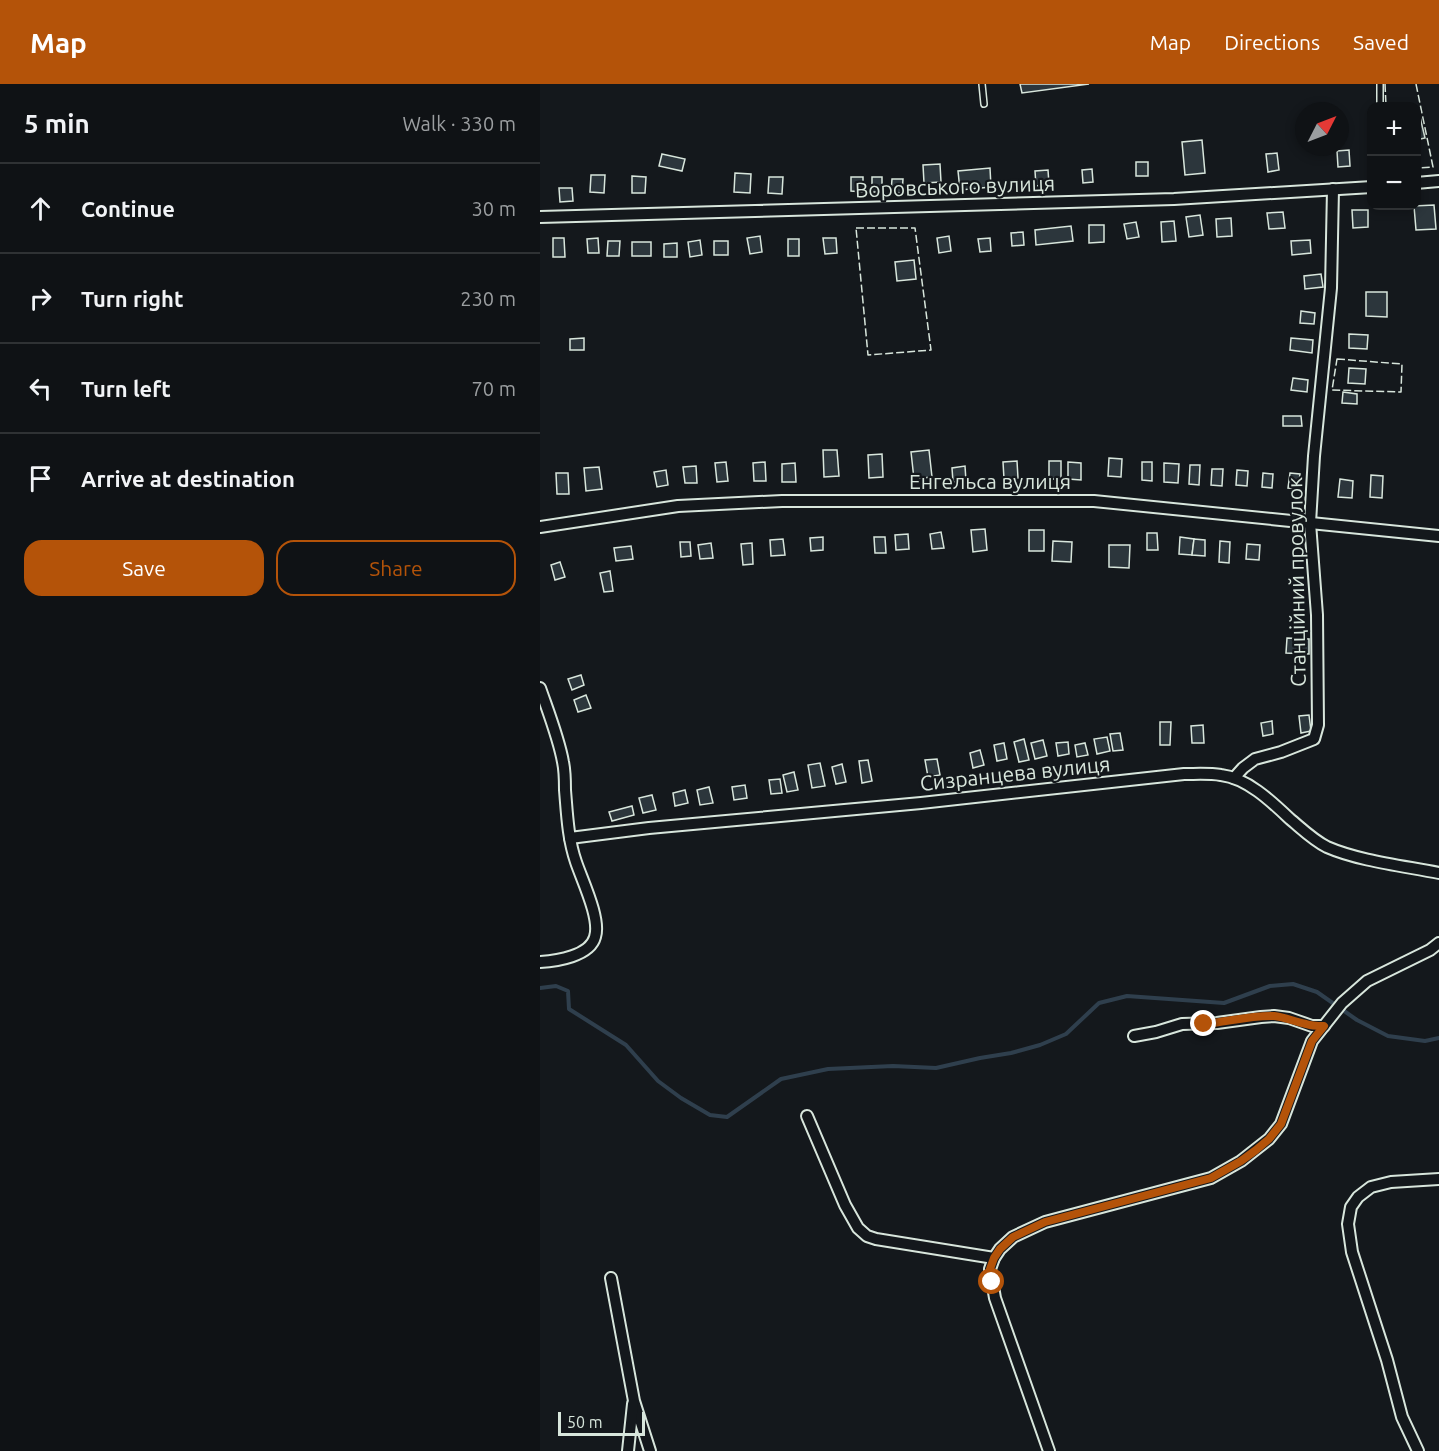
<!DOCTYPE html>
<html lang="en">
<head>
<meta charset="utf-8">
<style>
	body { margin:0; font-family:Ubuntu,sans-serif; background:#181b1e; color:#f1f3f6 }
	.controls { position:absolute; right:18px; top:18px; display:grid; overflow:hidden; border-radius:12px; box-shadow:0 3px 9px #0003 }
	.controls button { width:54px; height:54px; display:grid; place-items:center; padding:0; border:0; border-bottom:2px solid #2f3234; background:#0f1215; color:#f1f3f6; font:30px sans-serif }
	.compass { position:absolute; left:755px; top:18px; width:54px; height:54px; border-radius:50%; background:#0f1215; box-shadow:0 3px 9px #0003; rotate:48deg }
	.scale { position:absolute; left:18px; bottom:15px; width:87px; box-sizing:border-box; padding-left:6px; border:3px solid #d8e6dc; border-top:0; font-size:16px; line-height:21px; white-space:nowrap; color:#d8e6dc; -webkit-text-stroke:4px #14181c; paint-order:stroke }
	.stop { position:absolute; width:18px; height:18px; margin:-14px; border:4px solid #b45309; border-radius:50%; background:#fff }
	.stop.end { background:#b45309; border-color:#fff; box-shadow:0 2px 6px #0008 }
	.list { margin:0; padding:0; list-style:none }
	h2 { display:flex; justify-content:space-between; align-items:center; height:78px; margin:0; padding:0 24px; font-size:26px }
	h2 small { font-size:20px; font-weight:400; color:#9b9ea0 }
	.list li { display:grid; grid-template-columns:39px 1fr auto; gap:18px; align-items:center; box-sizing:border-box; height:90px; padding:0 24px; border-top:2px solid #2f3234 }
	.list b { display:block; font-size:22px; white-space:nowrap }
	.list em { font-size:20px; font-style:normal; color:#9b9ea0 }
	.actions { display:flex; gap:12px; padding:18px 24px }
	.actions a { flex:1; padding:14px 0; border:2px solid #b45309; border-radius:18px; text-align:center; font-size:21px; color:#b45309 }
	.actions .main { background:#b45309; color:#fff }
	.icon { flex:none; width:33px; height:33px; fill:none; stroke:currentColor; stroke-width:2; stroke-linecap:round; stroke-linejoin:round }
	.map { position:relative; flex:none; width:899px; height:1367px; overflow:hidden }
	header { display:flex; align-items:center; gap:36px; box-sizing:border-box; height:84px; padding:0 30px; background:#b45309; color:#fff }
	header strong { font-size:28px }
	nav { display:flex; gap:33px; margin-inline-start:auto; font-size:21px }
	main { display:flex }
	aside { flex:1; background:#0f1215 }
	.map>svg:first-child { display:block }
	.lines { fill:none; stroke-linecap:round; stroke-linejoin:round }
	.stream { stroke:#2f3f4d; stroke-width:4 }
	.building { fill:#2c363c; stroke:#d8e6dc; stroke-width:1.5 }
	.lane-casing { stroke:#d8e6dc; stroke-width:8 }
	.street-casing { stroke:#d8e6dc; stroke-width:14 }
	.lane { stroke:#14181c; stroke-width:5 }
	.street { stroke:#14181c; stroke-width:10 }
	.fence { stroke:#d8e6dc; stroke-width:1.5; stroke-dasharray:8 3; stroke-linecap:butt }
	.route { stroke:#b45309; stroke-width:8 }
	.labels { text-anchor:middle; dominant-baseline:central; stroke-width:4.5; stroke-linejoin:round; paint-order:stroke }
	.street-label { font-size:21px; fill:#d8e6dc; stroke:#14181c }
</style>
</head>
<body>
<header>
<strong>Map</strong>
<nav><a>Map</a><a>Directions</a><a>Saved</a></nav>
</header>
<main>
<aside>
<h2>5 min<small>Walk · 330 m</small></h2>
<ul class="list">
<li><svg class="icon" aria-label="ahead" viewBox="0 0 24 24"><path d="M12 20V5M6 11l6-6 6 6"/></svg><div><b>Continue</b></div><em>30 m</em></li>
<li><svg class="icon" aria-label="right" viewBox="0 0 24 24"><path d="M7 20v-9h11M14 6l5 5-5 5"/></svg><div><b>Turn right</b></div><em>230 m</em></li>
<li><svg class="icon" aria-label="left" viewBox="0 0 24 24"><path d="M17 20v-9H6M10 6l-5 5 5 5"/></svg><div><b>Turn left</b></div><em>70 m</em></li>
<li><svg class="icon" aria-label="arrive" viewBox="0 0 24 24"><path d="M6 21V4h12l-3 4 3 4H6"/></svg><div><b>Arrive at destination</b></div></li>
</ul>
<div class="actions"><a class="main">Save</a><a>Share</a></div>
</aside>
<div class="map">
<svg width="899" height="1367" viewBox="0 0 899 1367">
	<rect width="100%" height="100%" fill="#14181c"/>
	<g class="lines">
		<path class="stream" d="M 0,904 L 16,902 L 28,907 L 29,925 L 86,961 L 118,997 L 141,1014 L 170,1031 L 187,1033 L 241,995 L 288,985 L 353,982 L 396,984 L 440,974 L 471,969 L 500,961 L 526,950 L 559,919 L 587,912 L 684,919 L 730,902 L 753,900 L 777,908 L 817,936 L 848,952 L 885,957 L 899,954"/>
	</g>
	<g class="building">
		<path d="M 480,0 L 549,0 L 482,9 Z"/>
		<path d="M 880,33 L 885,54 L 876,56 L 876,34 Z"/>
		<path d="M 662,56 L 665,89 L 645,91 L 642,58 Z"/>
		<path d="M 809,66 L 810,82 L 798,83 L 797,67 Z"/>
		<path d="M 737,69 L 739,86 L 728,88 L 726,70 Z"/>
		<path d="M 122,70 L 145,75 L 142,87 L 119,82 Z"/>
		<rect x="596" y="78" width="12" height="14"/>
		<path d="M 400,80 L 401,98 L 384,99 L 383,81 Z"/>
		<path d="M 450,84 L 451,103 L 420,106 L 418,87 Z"/>
		<path d="M 552,85 L 553,98 L 543,99 L 542,86 Z"/>
		<path d="M 508,86 L 509,100 L 496,102 L 495,87 Z"/>
		<path d="M 195,89 L 211,90 L 210,109 L 194,108 Z"/>
		<path d="M 51,91 L 65,91 L 64,109 L 50,108 Z"/>
		<path d="M 92,92 L 106,93 L 105,109 L 92,109 Z"/>
		<path d="M 229,93 L 243,93 L 242,110 L 228,109 Z"/>
		<path d="M 311,93 L 323,93 L 323,108 L 311,107 Z"/>
		<rect x="332" y="93" width="10" height="15"/>
		<path d="M 352,95 L 363,95 L 362,109 L 351,108 Z"/>
		<path d="M 19,104 L 32,104 L 33,117 L 20,118 Z"/>
		<path d="M 894,121 L 896,145 L 876,146 L 874,122 Z"/>
		<path d="M 812,126 L 828,126 L 828,143 L 813,144 Z"/>
		<path d="M 743,128 L 745,144 L 729,145 L 727,129 Z"/>
		<path d="M 660,131 L 663,151 L 649,153 L 646,133 Z"/>
		<path d="M 691,134 L 692,152 L 677,153 L 676,135 Z"/>
		<path d="M 634,137 L 636,157 L 622,158 L 621,138 Z"/>
		<path d="M 596,138 L 599,153 L 587,155 L 584,140 Z"/>
		<path d="M 549,141 L 564,141 L 564,158 L 549,159 Z"/>
		<path d="M 531,142 L 533,157 L 496,161 L 495,146 Z"/>
		<path d="M 483,148 L 484,161 L 472,162 L 471,149 Z"/>
		<path d="M 220,152 L 222,168 L 210,170 L 207,154 Z"/>
		<path d="M 409,152 L 411,167 L 399,169 L 397,154 Z"/>
		<path d="M 13,154 L 24,154 L 25,173 L 13,173 Z"/>
		<path d="M 58,154 L 59,169 L 48,169 L 47,155 Z"/>
		<path d="M 283,154 L 296,154 L 297,169 L 285,170 Z"/>
		<path d="M 450,154 L 451,167 L 440,168 L 438,155 Z"/>
		<rect x="248" y="155" width="11" height="17"/>
		<path d="M 160,156 L 162,171 L 150,173 L 148,158 Z"/>
		<path d="M 770,156 L 771,169 L 752,171 L 751,157 Z"/>
		<path d="M 68,157 L 80,157 L 79,172 L 67,172 Z"/>
		<rect x="174" y="157" width="14" height="14"/>
		<rect x="92" y="158" width="19" height="14"/>
		<path d="M 137,159 L 137,173 L 124,173 L 124,160 Z"/>
		<path d="M 374,176 L 376,195 L 357,197 L 355,178 Z"/>
		<path d="M 781,190 L 783,203 L 765,205 L 764,192 Z"/>
		<path d="M 826,208 L 847,208 L 847,233 L 826,232 Z"/>
		<path d="M 761,227 L 775,229 L 774,240 L 760,239 Z"/>
		<path d="M 809,250 L 828,251 L 827,265 L 809,264 Z"/>
		<path d="M 44,254 L 44,266 L 30,266 L 30,255 Z"/>
		<path d="M 751,254 L 773,256 L 772,269 L 750,266 Z"/>
		<path d="M 809,284 L 826,285 L 825,300 L 808,299 Z"/>
		<path d="M 753,294 L 768,296 L 767,308 L 751,306 Z"/>
		<path d="M 803,308 L 817,310 L 817,320 L 802,319 Z"/>
		<path d="M 743,332 L 761,332 L 762,342 L 743,342 Z"/>
		<path d="M 283,366 L 297,366 L 299,392 L 284,393 Z"/>
		<path d="M 389,366 L 392,393 L 374,395 L 371,368 Z"/>
		<path d="M 342,370 L 343,393 L 329,394 L 328,371 Z"/>
		<path d="M 569,374 L 582,375 L 581,393 L 568,392 Z"/>
		<path d="M 477,377 L 478,394 L 464,395 L 463,378 Z"/>
		<rect x="509" y="377" width="12" height="18"/>
		<path d="M 186,378 L 188,397 L 177,398 L 175,379 Z"/>
		<path d="M 225,378 L 226,397 L 214,397 L 213,379 Z"/>
		<path d="M 528,378 L 541,379 L 541,396 L 528,395 Z"/>
		<path d="M 602,378 L 612,378 L 612,397 L 602,396 Z"/>
		<path d="M 255,379 L 256,398 L 242,398 L 242,380 Z"/>
		<path d="M 624,379 L 639,380 L 638,399 L 624,398 Z"/>
		<path d="M 650,381 L 660,381 L 659,401 L 649,400 Z"/>
		<path d="M 156,382 L 157,399 L 145,399 L 143,383 Z"/>
		<path d="M 425,382 L 426,397 L 413,398 L 412,384 Z"/>
		<path d="M 59,383 L 62,405 L 46,407 L 44,384 Z"/>
		<path d="M 672,385 L 683,385 L 682,402 L 671,401 Z"/>
		<path d="M 126,386 L 128,401 L 117,403 L 114,388 Z"/>
		<path d="M 697,386 L 708,387 L 707,402 L 696,401 Z"/>
		<path d="M 16,389 L 28,389 L 29,410 L 17,410 Z"/>
		<path d="M 723,389 L 733,390 L 732,404 L 722,403 Z"/>
		<path d="M 750,389 L 760,390 L 758,405 L 748,404 Z"/>
		<path d="M 831,391 L 843,392 L 842,414 L 830,413 Z"/>
		<path d="M 800,395 L 813,397 L 812,414 L 798,413 Z"/>
		<path d="M 445,445 L 447,466 L 433,468 L 431,446 Z"/>
		<rect x="489" y="446" width="15" height="21"/>
		<path d="M 401,448 L 404,464 L 392,465 L 390,450 Z"/>
		<path d="M 607,449 L 617,449 L 618,466 L 607,466 Z"/>
		<path d="M 368,450 L 369,465 L 356,466 L 355,451 Z"/>
		<path d="M 283,453 L 283,466 L 271,467 L 270,454 Z"/>
		<path d="M 334,453 L 345,453 L 346,469 L 335,469 Z"/>
		<path d="M 640,453 L 654,455 L 652,471 L 639,470 Z"/>
		<path d="M 243,455 L 245,471 L 231,472 L 230,456 Z"/>
		<path d="M 654,455 L 665,456 L 665,472 L 652,471 Z"/>
		<path d="M 513,457 L 532,458 L 531,478 L 512,477 Z"/>
		<path d="M 680,457 L 690,458 L 689,479 L 679,478 Z"/>
		<path d="M 140,458 L 150,458 L 151,472 L 141,473 Z"/>
		<path d="M 171,459 L 173,474 L 160,475 L 158,461 Z"/>
		<path d="M 212,459 L 213,480 L 203,481 L 201,460 Z"/>
		<path d="M 707,460 L 720,461 L 719,476 L 706,475 Z"/>
		<path d="M 569,461 L 590,461 L 589,484 L 569,483 Z"/>
		<path d="M 91,462 L 93,475 L 76,477 L 74,464 Z"/>
		<path d="M 20,478 L 25,493 L 15,496 L 11,481 Z"/>
		<path d="M 70,487 L 73,507 L 64,508 L 60,489 Z"/>
		<path d="M 747,554 L 769,555 L 769,570 L 746,569 Z"/>
		<path d="M 41,591 L 44,601 L 32,606 L 28,595 Z"/>
		<path d="M 46,611 L 51,624 L 38,628 L 34,616 Z"/>
		<path d="M 769,631 L 771,647 L 761,649 L 759,632 Z"/>
		<path d="M 732,637 L 733,650 L 723,652 L 721,639 Z"/>
		<path d="M 620,638 L 631,638 L 630,661 L 620,661 Z"/>
		<path d="M 663,641 L 664,659 L 652,659 L 651,642 Z"/>
		<path d="M 580,649 L 583,666 L 573,667 L 570,650 Z"/>
		<path d="M 567,653 L 570,667 L 557,670 L 554,655 Z"/>
		<path d="M 484,655 L 489,676 L 479,678 L 474,658 Z"/>
		<path d="M 503,656 L 507,672 L 495,675 L 491,659 Z"/>
		<path d="M 528,658 L 529,670 L 518,672 L 516,659 Z"/>
		<path d="M 464,659 L 467,675 L 457,677 L 454,661 Z"/>
		<path d="M 545,659 L 548,671 L 537,673 L 535,661 Z"/>
		<path d="M 440,666 L 444,681 L 433,684 L 430,669 Z"/>
		<path d="M 397,675 L 400,691 L 388,693 L 385,676 Z"/>
		<path d="M 328,676 L 332,697 L 322,699 L 319,677 Z"/>
		<path d="M 280,679 L 285,702 L 272,704 L 268,681 Z"/>
		<path d="M 302,680 L 306,698 L 296,700 L 292,683 Z"/>
		<path d="M 254,688 L 258,706 L 247,708 L 243,691 Z"/>
		<path d="M 240,695 L 242,709 L 231,710 L 229,696 Z"/>
		<path d="M 205,701 L 207,714 L 194,716 L 192,703 Z"/>
		<path d="M 169,703 L 173,719 L 160,721 L 157,706 Z"/>
		<path d="M 145,706 L 148,719 L 135,722 L 133,709 Z"/>
		<path d="M 112,711 L 116,726 L 103,729 L 99,714 Z"/>
		<path d="M 92,722 L 94,731 L 72,737 L 69,728 Z"/>
	</g>
	<g class="lines">
		<g class="lane-casing">
			<g id="lane">
				<path d="M 442,0 L 444,20"/>
				<path d="M 840,22 L 840,0"/>
			</g>
		</g>
		<g class="street-casing">
			<g id="street">
				<path d="M 876,99 L 899,97"/>
				<path d="M 0,133 L 634,115 L 832,103"/>
				<path d="M 0,443 L 138,422 L 242,417 L 554,417 L 899,452"/>
				<path d="M 0,604 C 8,627 19,655 23,678 C 25,687 25,697 25,706 C 27,730 28,755 36,778 C 42,796 61,835 55,853 C 50,872 17,877 0,878"/>
				<path d="M 694,694 L 703,684 L 715,675 L 741,668 L 774,655 L 778,641 L 777,531 L 770,439 L 774,372 L 791,204 L 793,105"/>
				<path d="M 30,754 L 109,744 L 381,719 L 644,690 C 656,690 669,689 681,691 C 707,694 731,717 750,735 C 761,744 773,756 787,763 C 819,777 864,782 899,789"/>
				<path d="M 594,952 L 616,948 L 642,940 L 677,939 L 721,933 L 734,932 L 749,934 L 772,942 L 784,942"/>
				<path d="M 267,1032 L 305,1121 L 318,1144 L 327,1152 L 336,1155 L 454,1174"/>
				<path d="M 71,1194 L 94,1317 L 110,1367"/>
				<path d="M 88,1367 L 93,1320"/>
				<path d="M 509,1367 L 455,1214 L 450,1185 L 454,1174 L 460,1165 L 473,1153 L 505,1138 L 671,1094 L 701,1077 L 729,1055 L 741,1040 L 772,957 L 802,919 L 827,897 L 890,866 L 899,859"/>
				<path d="M 878,1367 L 862,1333 L 847,1276 L 812,1168 L 808,1140 L 811,1123 L 818,1113 L 831,1103 L 851,1098 L 899,1095"/>
			</g>
		</g>
		<use href="#lane" class="lane"/>
		<use href="#street" class="street"/>
		<g class="fence">
			<path d="M 845,0 L 846,22"/>
			<path d="M 876,0 L 893,83 L 876,84"/>
			<path d="M 316,144 L 375,144 L 391,266 L 328,271 Z"/>
			<path d="M 797,275 L 862,280 L 861,308 L 792,306 Z"/>
		</g>
	</g>
	<g class="lines">
		<path class="route" d="M 452,1198 L 450,1185 L 454,1174 L 460,1165 L 473,1153 L 505,1138 L 671,1094 L 701,1077 L 716,1066 L 729,1055 L 741,1040 L 772,957 L 784,942 C 778,942 772,942 766,940 C 755,938 745,933 734,932 C 711,931 687,938 664,940"/>
	</g>
	<g class="labels">
		<g class="street-label">
			<text transform="translate(415 102) rotate(-2)">Воровського вулиця</text>
			<text x="450" y="397">Енгельса вулиця</text>
			<text transform="translate(756 498) rotate(-91)">Станційний провулок</text>
			<text transform="translate(475 689) rotate(-6)">Сизранцева вулиця</text>
		</g>
	</g>
</svg>
<div class="controls">
<button>+</button>
<button>−</button>
</div>
<svg class="compass" viewBox="-18 -18 36 36"><path d="M0-13l5 13h-10z" fill="#e53935"/><path d="M0 13l5-13h-10z" fill="#9b9ea0"/></svg>
<div class="scale">50 m</div>
<div class="stop" style="left:452px;top:1198px"></div>
<div class="stop end" style="left:664px;top:940px"></div>
</div>
</main>
</body>
</html>
